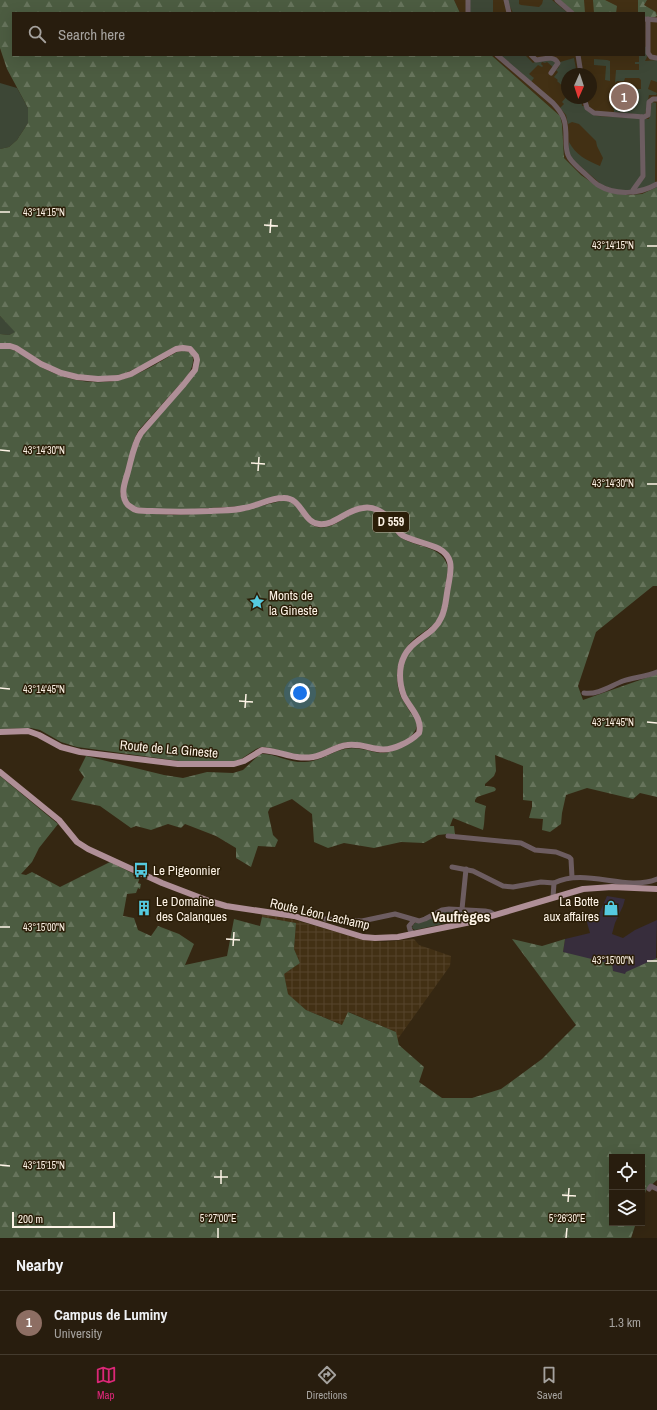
<!DOCTYPE html>
<html lang="en">
<head>
<meta charset="utf-8">
<style>
	body { margin:0; font-family:"Archivo Narrow",sans-serif; background:#302617; color:#f1f3f6 }
	.controls { position:absolute; right:12px; bottom:12px; display:grid; overflow:hidden; border-radius:0px; box-shadow:0 4px 16px #0002 }
	.controls button { width:36px; height:36px; display:grid; place-items:center; padding:0; border:0; border-bottom:1px solid #443b2e; background:#281d0e; color:#f1f3f6; font:20px sans-serif }
	.compass { position:absolute; left:561px; top:68px; width:36px; height:36px; border-radius:50%; background:#281d0e; box-shadow:0 4px 16px #0002; rotate:183deg }
	.scale { position:absolute; left:12px; bottom:10px; width:103px; box-sizing:border-box; padding-left:4px; border:2px solid #fdf3e6; border-top:0; font-size:11px; line-height:14px; white-space:nowrap; color:#fdf3e6; -webkit-text-stroke:3px #2b1e08; paint-order:stroke }
	.you { position:absolute; left:300px; top:693px; width:14px; height:14px; margin:-10px; border:3px solid #fff; border-radius:50%; background:#1a73e8; box-shadow:0 0 0 6px #1a73e833 }
	.badge { display:grid; place-items:center; width:26px; height:26px; border-radius:50%; background:#db2777; color:#fff; font-size:13px; font-weight:700 }
	.pin { position:absolute; translate:-50% -50%; border:2px solid #fff; box-shadow:0 1px 4px #0006 }
	.list { margin:0; padding:0; list-style:none }
	h2 { display:flex; justify-content:space-between; align-items:center; height:52px; margin:0; padding:0 16px; font-size:17px }
	h2 small { font-size:13px; font-weight:400; color:#a5a29e }
	.list li { display:grid; grid-template-columns:26px 1fr auto; gap:12px; align-items:center; box-sizing:border-box; height:64px; padding:0 16px; border-top:1px solid #443b2e }
	.list b { display:block; font-size:15px; white-space:nowrap }
	.list p { margin:0; font-size:13px; white-space:nowrap; color:#a5a29e }
	.list em { font-size:13px; font-style:normal; color:#a5a29e }
	.icon { flex:none; width:22px; height:22px; fill:none; stroke:currentColor; stroke-width:2; stroke-linecap:round; stroke-linejoin:round }
	.map { position:relative; flex:none; width:657px; height:1238px; overflow:hidden }
	.search { position:absolute; background:#281d0e; box-shadow:0 4px 16px #0002; left:12px; right:12px; top:12px; height:44px; display:flex; align-items:center; gap:10px; box-sizing:border-box; padding:0 14px; border-radius:0px; color:#a5a29e; font-size:15px }
	.sheet { height:116px; background:#281d0e }
	nav { display:flex; justify-content:space-around; align-items:center; box-sizing:border-box; height:56px; border-top:1px solid #443b2e; background:#281d0e; font-size:11px; color:#a5a29e }
	nav a { display:grid; justify-items:center; gap:2px }
	nav .on { color:#db2777 }
	.map>svg:first-child { display:block }
	.commercial { fill:#372d3c }
	.industrial { fill:url(#industrial-grid) }
	.built { fill:#423014; fill-rule:evenodd }
	.green { fill:#3d4736 }
	.forest { fill:url(#forest-firs) }
	.lines { fill:none; stroke-linecap:round; stroke-linejoin:round }
	.minor { stroke:#6d5d61; stroke-width:5 }
	.major { stroke:#af8f97; stroke-width:6 }
	.ticks { fill:none; stroke:#fdf3e6; stroke-width:1.5 }
	.labels { text-anchor:middle; dominant-baseline:central; stroke-width:3; stroke-linejoin:round; paint-order:stroke }
	.shield { fill:#2b1e08; stroke:#beb3a3; stroke-width:1 }
	.shield-label { font-size:12px; font-weight:bold; fill:#fdf3e6 }
	.poi-label { font-size:13px; fill:#fdf3e6; stroke:#2b1e08; text-anchor:start }
	.street-label { font-size:13px; fill:#fdf3e6; stroke:#2b1e08 }
	.quarter-label { font-size:15px; font-weight:bold; fill:#fdf3e6; stroke:#2b1e08 }
	.ticks-label { font-size:10px; text-anchor:middle; fill:#fdf3e6; stroke:#2b1e08; stroke-width:3; stroke-linejoin:round; paint-order:stroke }
</style>
</head>
<body>
<div class="map">
<svg width="657" height="1238" viewBox="0 0 657 1238">
	<defs>
		<pattern id="industrial-grid" width="8" height="8" patternUnits="userSpaceOnUse"><rect width="8" height="8" fill="#423014"/><path d="M0 4h8M4 0v8" fill="none" stroke="#55442b"/></pattern>
		<pattern id="forest-firs" width="22" height="20" patternUnits="userSpaceOnUse"><rect width="22" height="20" fill="#4c5c41"/><path d="M5 1l3.5 6h-7zM16 11l3.5 6h-7z" fill="#67745c"/></pattern>
	</defs>
	<rect width="100%" height="100%" fill="#352712"/>
	<path class="commercial" d="M 607,896 L 625,899 L 623,906 L 615,923 L 612,934 L 623,938 L 635,930 L 657,920 L 656,959 L 625,974 L 621,974 L 563,952 L 565,939 L 590,933 L 586,919 L 599,914 Z"/>
	<path class="industrial" d="M 262,914 L 295,920 L 364,940 L 384,942 L 414,939 L 419,945 L 451,956 L 450,966 L 397,1040 L 396,1032 L 349,1012 L 343,1025 L 306,1010 L 288,994 L 284,974 L 300,963 L 294,949 L 296,923 L 262,917 Z"/>
	<path class="built" d="M 454,0 L 657,0 L 657,187 L 642,194 L 628,195 L 598,187 L 581,175 L 564,158 L 562,124 L 560,116 L 491,55 L 644,55 L 644,13 L 460,13 ZM 567,74 L 591,74 L 591,98 L 567,98 Z"/>
	<g class="green">
		<rect x="470" y="0" width="23" height="13"/>
		<path d="M 507,0 L 519,0 L 519,4 L 521,5 L 539,7 L 542,4 L 543,0 L 552,0 L 568,13 L 513,13 Z"/>
		<path d="M 644,46 L 646,47 L 647,57 L 645,61 L 657,60 L 657,82 L 651,80 L 648,89 L 657,93 L 656,95 L 649,95 L 645,115 L 614,112 L 613,95 L 626,95 L 627,91 L 613,90 L 613,87 L 621,87 L 621,89 L 641,89 L 641,80 L 639,78 L 625,78 L 624,81 L 617,81 L 615,83 L 616,70 L 639,70 L 639,64 L 635,64 L 635,62 L 639,62 L 639,55 L 644,55 Z"/>
		<path d="M 499,55 L 525,55 L 533,63 C 538,59 550,59 556,62 L 554,68 L 547,62 L 545,63 L 542,62 L 541,64 L 543,66 L 542,67 L 538,65 L 529,74 L 534,78 L 531,82 Z"/>
		<path d="M 574,58 L 577,74 L 567,74 L 567,90 L 557,81 L 558,80 L 554,77 L 558,72 L 556,70 L 559,67 L 560,62 Z"/>
		<path d="M 594,59 L 607,60 L 610,61 L 610,81 L 605,80 L 606,66 L 594,65 Z"/>
		<path d="M 0,83 L 17,88 L 28,108 L 28,123 L 17,140 L 9,147 L 0,149 Z"/>
		<path d="M 567,96 L 567,98 L 581,98 L 582,106 L 584,106 C 587,112 591,114 597,116 L 649,119 L 652,102 L 656,103 L 655,183 L 639,190 L 616,190 L 602,185 L 572,159 L 569,154 L 569,142 C 576,155 586,160 600,166 L 603,158 L 597,146 L 596,141 L 579,124 L 572,122 L 568,124 L 566,115 L 560,108 L 564,104 L 562,102 Z"/>
		<path d="M 0,316 L 16,332 L 9,335 L 0,334 Z"/>
		<path d="M 446,911 L 463,911 L 466,914 L 484,915 L 415,930 L 412,928 L 413,925 L 415,923 L 425,921 Z"/>
	</g>
	<g class="forest">
		<path d="M 0,0 L 454,0 L 460,13 L 13,13 L 13,55 L 491,55 L 560,116 L 562,124 L 564,158 L 581,175 L 598,187 L 628,195 L 642,194 L 657,187 L 657,586 L 653,586 L 596,632 L 578,686 L 583,700 L 657,674 L 657,797 L 640,793 L 633,799 L 587,788 L 566,795 L 562,813 L 561,824 L 550,832 L 542,830 L 543,819 L 529,818 L 532,807 L 532,801 L 523,800 L 523,766 L 495,755 L 496,771 L 494,776 L 485,784 L 485,786 L 494,787 L 496,789 L 495,791 L 477,797 L 475,800 L 475,802 L 486,806 C 484,815 485,822 483,830 L 453,818 L 450,826 L 454,826 L 455,835 L 448,834 L 438,835 L 424,843 L 401,842 L 374,848 L 344,843 L 328,848 L 314,842 L 312,814 L 292,799 L 270,808 L 268,812 L 273,835 L 278,840 L 275,847 L 258,846 L 251,867 L 236,858 L 236,848 L 216,836 L 185,824 L 181,828 L 168,824 L 151,830 L 136,826 L 131,828 L 100,806 L 71,800 L 84,777 L 79,770 L 86,756 L 164,775 L 183,778 L 207,772 L 233,773 L 243,770 L 259,755 L 262,754 C 275,754 286,761 298,762 C 321,763 327,753 345,749 C 358,746 370,752 382,753 C 396,753 409,741 420,734 C 411,709 390,673 412,649 C 421,638 433,629 443,619 L 449,556 L 402,533 L 373,506 L 323,523 L 313,520 L 290,497 L 244,506 L 175,510 L 139,508 L 131,505 L 126,498 L 125,490 L 138,442 L 141,436 L 197,371 L 199,359 L 186,346 L 123,374 L 107,377 L 77,375 L 55,369 L 17,346 L 0,344 L 0,334 L 9,335 L 15,332 L 0,316 L 0,149 L 9,147 L 17,140 L 28,123 L 28,108 L 7,69 L 0,48 Z"/>
		<path d="M 560,0 L 584,0 L 585,13 L 575,13 Z"/>
		<path d="M 593,0 L 605,0 L 617,6 L 616,13 L 594,13 Z"/>
		<path d="M 638,0 L 647,0 L 644,5 L 656,12 L 657,16 L 655,17 L 644,17 L 644,13 L 638,13 Z"/>
		<path d="M 6,348 C 22,351 35,365 49,371 C 76,384 113,387 139,373 C 152,367 164,359 177,352 C 196,347 196,362 188,375 L 138,431 L 134,440 L 120,493 L 122,500 L 139,513 L 174,515 L 237,512 L 285,500 C 301,504 303,524 317,527 C 335,531 348,511 365,510 C 387,510 387,527 400,537 C 415,548 445,545 448,569 C 445,583 445,608 437,620 C 431,629 418,634 411,642 C 397,657 393,678 401,697 C 406,706 412,714 417,724 C 417,738 395,747 382,748 C 371,748 361,742 349,742 C 336,742 325,753 312,755 C 294,757 278,748 261,747 L 256,749 L 241,759 L 232,762 L 187,762 L 77,747 L 61,742 L 40,730 L 31,728 L 0,729 L 0,349 Z"/>
		<path d="M 0,776 L 58,824 L 39,848 L 32,862 L 21,874 L 26,875 L 32,872 L 60,887 L 110,862 L 140,877 L 138,883 L 141,884 L 140,889 L 138,888 L 136,893 L 127,894 L 123,916 L 134,918 L 138,930 L 151,936 L 158,926 L 179,934 L 194,944 L 185,965 L 227,956 L 234,919 L 260,926 L 262,917 L 296,923 L 294,949 L 300,963 L 284,974 L 288,994 L 306,1010 L 342,1025 L 348,1012 L 396,1032 L 399,1045 L 424,1067 L 419,1082 L 442,1098 L 472,1098 L 501,1089 L 542,1059 L 576,1025 L 512,939 L 542,946 L 565,939 L 563,952 L 612,964 L 613,971 L 625,974 L 626,972 L 657,958 L 657,1180 L 646,1190 L 642,1203 L 642,1157 L 612,1157 L 612,1223 L 636,1223 L 631,1238 L 0,1238 Z"/>
	</g>
	<g class="lines">
		<g class="minor">
			<path d="M 468,0 L 468,13"/>
			<path d="M 506,0 L 509,13"/>
			<path d="M 557,0 L 572,13"/>
			<path d="M 644,19 L 657,20"/>
			<path d="M 648,19 L 648,53 L 651,57 L 657,58"/>
			<path d="M 497,55 L 553,103 C 565,116 566,122 566,139 C 566,145 566,150 568,155 C 570,161 577,166 582,171 C 587,175 592,181 598,185 C 616,196 640,194 657,184"/>
			<path d="M 531,55 L 536,60 C 544,59 554,55 558,63 L 551,73"/>
			<path d="M 578,55 L 581,74"/>
			<path d="M 584,98 L 587,108 L 594,113 L 644,117 L 648,115 L 649,102 L 653,99 L 657,99"/>
			<path d="M 633,192 L 633,190 L 643,176 L 642,117"/>
			<path d="M 584,693 C 598,695 610,686 623,681 C 634,677 646,677 657,672"/>
			<path d="M 448,836 L 521,843 L 535,850 L 556,852 L 569,857 L 571,859 L 572,877"/>
			<path d="M 452,867 L 473,871 L 503,886 L 513,887 L 541,882 L 554,883"/>
			<path d="M 553,897 L 554,883 C 586,867 625,892 657,879"/>
			<path d="M 462,909 L 466,869"/>
			<path d="M 325,919 L 362,921 L 395,914 L 419,921 L 425,919 L 442,910 L 449,909 L 485,911 L 490,912 L 495,915"/>
			<path d="M 413,934 L 410,930 L 409,926 L 414,920"/>
			<path d="M 649,1189 L 651,1186 L 657,1189"/>
		</g>
		<g class="major">
			<path d="M 0,346 L 10,346 L 16,348 L 41,364 L 61,373 L 77,377 L 98,379 L 118,378 L 131,374 L 176,349 L 183,348 L 190,349 L 196,356 L 197,360 L 195,370 L 184,384 L 141,433 C 133,445 131,462 127,475 C 124,485 120,496 128,505 C 131,507 133,509 136,510 C 141,511 147,511 152,511 C 171,512 190,512 209,511 C 220,510 233,511 244,508 C 257,506 270,498 283,498 C 302,497 303,523 319,524 C 335,526 347,509 363,508 C 373,506 384,512 390,520 C 394,525 397,531 402,535 C 416,544 445,543 450,562 C 452,570 449,580 448,587 C 446,597 446,609 441,618 C 433,637 407,639 401,665 C 399,676 400,686 404,696 C 410,708 423,719 419,733 C 414,738 408,742 401,745 C 378,756 369,743 348,745 C 335,746 326,755 313,757 C 293,760 281,751 262,750 L 244,761 L 234,764 L 178,764 L 80,752 L 61,747 L 39,735 L 28,731 L 0,732"/>
			<path d="M 0,772 L 59,820 L 77,842 L 88,849 L 162,883 L 209,901 L 226,906 L 294,916 L 363,937 L 375,938 L 398,937 L 471,922 L 583,889 L 612,887 L 657,889"/>
		</g>
	</g>
	<path class="ticks" d="M 0,212 L 10,212M 264,225 L 278,226M 270,233 L 271,219M 647,246 L 657,246M 0,450 L 10,451M 251,463 L 265,464M 258,471 L 259,457M 647,484 L 657,484M 0,688 L 10,689M 239,701 L 253,702M 245,708 L 246,694M 647,722 L 657,723M 0,927 L 10,927M 226,939 L 240,940M 233,946 L 234,932M 647,961 L 657,961M 0,1165 L 10,1166M 214,1177 L 228,1177M 221,1184 L 221,1170M 562,1195 L 576,1196M 568,1202 L 569,1188M 218,1238 L 218,1228M 566,1238 L 567,1228"/>
	<defs>
		<g id="sight-bare" transform="scale(1.2)"><path d="M0-6L1.8-2.2L6-1.7L2.9 1.2L3.7 5.4L0 3.3L-3.7 5.4L-2.9 1.2L-6-1.7L-1.8-2.2Z" fill="#55cadf" stroke="#2b1e08" stroke-width="2.5" paint-order="stroke"/></g>
		<g id="bus-bare" transform="scale(1.2)"><path d="M-5-6H5V4H4V6H2V4H-2V6H-4V4H-5ZM-3.5-4V0h7V-4ZM-3.5 1.2v1.5H-2V1.2ZM2 1.2v1.5H3.5V1.2Z" fill="#55cadf" stroke="#2b1e08" stroke-width="2.5" paint-order="stroke"/></g>
		<g id="building-bare" transform="scale(1.2)"><path d="M-4-6H4V6H1V3H-1V6H-4ZM-2.5-4.3h1.7v1.8h-1.7ZM.8-4.3h1.7v1.8H.8ZM-2.5-1h1.7V.8h-1.7ZM.8-1h1.7V.8H.8Z" fill="#55cadf" stroke="#2b1e08" stroke-width="2.5" paint-order="stroke"/></g>
		<g id="shop-bare" transform="scale(1.2)"><path d="M-5-2.5h2.3a2.7 3.5 0 0 1 5.4 0H5L5.5 6h-11ZM-1.5-2.5h3a1.5 2.3 0 0 0-3 0Z" fill="#55cadf" stroke="#2b1e08" stroke-width="2.5" paint-order="stroke"/></g>
	</defs>
	<g fill-rule="evenodd">
		<use href="#sight-bare" x="257" y="602"/>
		<use href="#bus-bare" x="141" y="870"/>
		<use href="#building-bare" x="144" y="908"/>
		<use href="#shop-bare" x="611" y="908"/>
	</g>
	<g class="labels">
		<rect class="shield" x="373" y="512" width="36" height="20" rx="3"/>
		<g class="shield-label">
			<text x="391" y="522">D 559</text>
		</g>
		<g class="poi-label">
			<text x="269" y="595">Monts de<tspan x="269" dy="15">la Gineste</tspan></text>
			<text x="153" y="870">Le Pigeonnier</text>
			<text x="156" y="901">Le Domaine<tspan x="156" dy="15">des Calanques</tspan></text>
			<text x="599" y="901" text-anchor="end">La Botte<tspan x="599" dy="15">aux affaires</tspan></text>
		</g>
		<g class="street-label">
			<text transform="translate(169 749) rotate(5)">Route de La Gineste</text>
			<text transform="translate(320 914) rotate(13)">Route Léon Lachamp</text>
		</g>
		<g class="quarter-label">
			<text x="461" y="916">Vaufrèges</text>
		</g>
	</g>
	<g class="ticks-label">
		<text x="44" y="216">43°14'15"N</text>
		<text x="613" y="249">43°14'15"N</text>
		<text x="44" y="454">43°14'30"N</text>
		<text x="613" y="487">43°14'30"N</text>
		<text x="44" y="693">43°14'45"N</text>
		<text x="613" y="726">43°14'45"N</text>
		<text x="44" y="931">43°15'00"N</text>
		<text x="613" y="964">43°15'00"N</text>
		<text x="44" y="1169">43°15'15"N</text>
		<text x="218" y="1222">5°27'00"E</text>
		<text x="567" y="1222">5°26'30"E</text>
	</g>
</svg>
<div class="controls">
<button><svg class="icon" aria-label="locate" viewBox="0 0 24 24"><circle cx="12" cy="12" r="6"/><path d="M12 2v4M12 18v4M2 12h4M18 12h4"/></svg></button>
<button><svg class="icon" aria-label="layers" viewBox="0 0 24 24"><path d="M12 4l9 5-9 5-9-5zM3 14l9 5 9-5"/></svg></button>
</div>
<svg class="compass" viewBox="-18 -18 36 36"><path d="M0-13l5 13h-10z" fill="#e53935"/><path d="M0 13l5-13h-10z" fill="#a5a29e"/></svg>
<div class="scale">200 m</div>
<div class="you"></div>
<div class="pin badge" style="left:624px;top:97px;background:#8d6e63">1</div>
<div class="search"><svg class="icon" aria-label="search" viewBox="0 0 24 24"><circle cx="10" cy="10" r="6"/><path d="M15 15l6 6"/></svg>Search here</div>
</div>
<section class="sheet">
<h2>Nearby<small></small></h2>
<ul class="list">
<li><span class="badge" style="background:#8d6e63">1</span><div><b>Campus de Luminy</b><p>University</p></div><em>1.3 km</em></li>
</ul>
</section>
<nav>
<a class="on"><svg class="icon" aria-label="map" viewBox="0 0 24 24"><path d="M3 6l6-2 6 2 6-2v14l-6 2-6-2-6 2zM9 4v14M15 6v14"/></svg>Map</a>
<a><svg class="icon" aria-label="directions" viewBox="0 0 24 24"><path d="M12 3l9 9-9 9-9-9zM9 14v-3h6M13 9l2 2-2 2"/></svg>Directions</a>
<a><svg class="icon" aria-label="saved" viewBox="0 0 24 24"><path d="M7 4h10v16l-5-4-5 4z"/></svg>Saved</a>
</nav>
</body>
</html>
